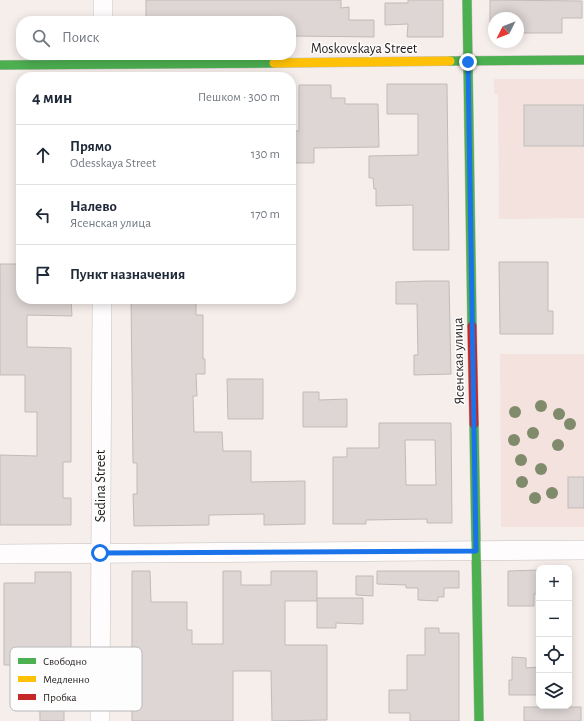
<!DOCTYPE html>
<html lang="ru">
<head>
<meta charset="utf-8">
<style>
	body { margin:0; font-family:"Alegreya Sans",sans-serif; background:#f6f6f7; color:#1f2937 }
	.controls { position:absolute; right:12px; bottom:12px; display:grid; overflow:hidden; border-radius:8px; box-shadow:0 2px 10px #0003 }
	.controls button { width:36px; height:36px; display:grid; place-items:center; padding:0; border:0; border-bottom:1px solid #e0e1e3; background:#fff; color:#1f2937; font:20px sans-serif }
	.compass { position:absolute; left:488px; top:12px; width:36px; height:36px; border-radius:50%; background:#fff; box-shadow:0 2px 10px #0003; rotate:228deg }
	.stop { position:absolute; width:12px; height:12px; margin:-9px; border:3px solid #1a73e8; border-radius:50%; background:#fff }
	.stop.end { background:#1a73e8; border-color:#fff; box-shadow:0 1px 4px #0008 }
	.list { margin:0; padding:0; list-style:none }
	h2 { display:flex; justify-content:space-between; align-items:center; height:52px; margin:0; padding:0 16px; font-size:17px }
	h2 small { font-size:13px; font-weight:400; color:#747a83 }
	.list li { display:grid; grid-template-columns:26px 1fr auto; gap:12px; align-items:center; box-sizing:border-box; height:60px; padding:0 16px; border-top:1px solid #e0e1e3 }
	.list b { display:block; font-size:15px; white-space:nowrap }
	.list p { margin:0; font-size:13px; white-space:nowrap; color:#747a83 }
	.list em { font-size:13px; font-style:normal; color:#747a83 }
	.icon { flex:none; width:22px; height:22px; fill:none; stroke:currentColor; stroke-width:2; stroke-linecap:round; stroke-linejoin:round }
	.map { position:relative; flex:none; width:584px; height:721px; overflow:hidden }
	.search { position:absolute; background:#fff; box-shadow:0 2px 10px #0003; left:16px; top:16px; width:280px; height:44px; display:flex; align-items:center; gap:10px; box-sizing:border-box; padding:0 14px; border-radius:16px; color:#747a83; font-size:15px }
	.panel { position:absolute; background:#fff; box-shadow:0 2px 10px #0003; left:16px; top:72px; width:280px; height:232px; border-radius:16px }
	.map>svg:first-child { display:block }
	.education { fill:#f4e2df }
	.building { fill:#ddd6d4; stroke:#c1bbb8; fill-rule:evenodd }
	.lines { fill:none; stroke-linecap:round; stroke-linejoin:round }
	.street-casing { stroke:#c5bfbc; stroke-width:20 }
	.fast-casing { stroke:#c5bfbc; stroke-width:10 }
	.slow-casing { stroke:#c5bfbc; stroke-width:10 }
	.jam-casing { stroke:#c5bfbc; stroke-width:10 }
	.street { stroke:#fefcfc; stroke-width:19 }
	.fast { stroke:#4caf50; stroke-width:9 }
	.slow { stroke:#ffc107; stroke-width:9 }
	.jam { stroke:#c62828; stroke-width:9 }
	.tree { fill:#808b6b }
	.route { stroke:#1a73e8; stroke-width:5 }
	.labels { text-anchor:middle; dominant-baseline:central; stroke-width:3; stroke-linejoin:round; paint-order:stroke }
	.street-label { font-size:14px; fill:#201b19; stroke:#fdfdfd }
	.key { fill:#fdfdfd; stroke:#bbb9b9; stroke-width:1 }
	.key-label { font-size:11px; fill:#201b19 }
</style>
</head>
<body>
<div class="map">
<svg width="584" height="721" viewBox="0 0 584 721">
	<rect width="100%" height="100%" fill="#f6eeeb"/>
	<g class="education">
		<path d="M 494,79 L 584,79 L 584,218 L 499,219 L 498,94 L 494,94 Z"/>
		<path d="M 500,354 L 584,354 L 584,527 L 501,527 Z"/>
	</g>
	<g class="building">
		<path d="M 146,0 L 341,0 L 341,8 L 349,7 L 349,20 L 374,20 L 374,37 L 291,36 L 291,21 L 146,21 Z"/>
		<path d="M 408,0 L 443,0 L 443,37 L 407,37 L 408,24 L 385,25 L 385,3 L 408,3 Z"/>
		<path d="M 490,0 L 582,1 L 582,18 L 562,18 L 562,33 L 518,33 L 518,18 L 494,18 L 494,29 L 490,24 Z"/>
		<path d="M 387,84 L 447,84 L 449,250 L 413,250 L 413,205 L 376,206 L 376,189 L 374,189 L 373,178 L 369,178 L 369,156 L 418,155 L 418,114 L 387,114 Z"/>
		<path d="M 299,85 L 331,85 L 331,98 L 345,98 L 345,104 L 378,104 L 379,147 L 314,148 L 314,163 L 295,163 L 295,131 L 299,131 Z"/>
		<rect x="524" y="105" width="60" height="41"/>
		<path d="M 499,262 L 548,262 L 548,311 L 553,311 L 553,334 L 500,334 Z"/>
		<path d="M 0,264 L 21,264 L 21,299 L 71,299 L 72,316 L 27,315 L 27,347 L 71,348 L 71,462 L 63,462 L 63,498 L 71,498 L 71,525 L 0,525 L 0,455 L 37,456 L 37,412 L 25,412 L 25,375 L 0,375 Z"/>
		<path d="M 427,281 L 449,281 L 451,374 L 414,375 L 414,355 L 418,355 L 417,304 L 396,304 L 396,282 Z"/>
		<path d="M 131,299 L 196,299 L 196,315 L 203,315 L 203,359 L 205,359 L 205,374 L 196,374 L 197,396 L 193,396 L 194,432 L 222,432 L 223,451 L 251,451 L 251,482 L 305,481 L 305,524 L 264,525 L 264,514 L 209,515 L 209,525 L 134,526 L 133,494 L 137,494 L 137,463 L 133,463 Z"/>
		<path d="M 227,379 L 263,379 L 263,419 L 228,419 Z"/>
		<path d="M 303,392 L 319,392 L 319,400 L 347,399 L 347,427 L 303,427 Z"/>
		<path d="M 379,423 L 451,423 L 452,523 L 427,523 L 427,519 L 366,520 L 366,524 L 333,524 L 333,457 L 347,457 L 347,448 L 379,448 ZM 405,440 L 435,440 L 436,485 L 406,485 Z"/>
		<rect x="568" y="477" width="16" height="31"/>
		<path d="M 539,570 L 539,594 L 534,594 L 534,606 L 508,606 L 508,571 Z"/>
		<path d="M 132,571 L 150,571 L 151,602 L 187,602 L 187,630 L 192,630 L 192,644 L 223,644 L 223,571 L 241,571 L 241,585 L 271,585 L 271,571 L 317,571 L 317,601 L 285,601 L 285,645 L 327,645 L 327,720 L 272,721 L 271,671 L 233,671 L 233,721 L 132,721 Z"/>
		<path d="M 377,571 L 459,571 L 459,588 L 444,588 L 444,597 L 438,597 L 438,601 L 418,600 L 418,588 L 406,588 L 406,585 L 377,584 Z"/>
		<path d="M 35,572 L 71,572 L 71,668 L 67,668 L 66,710 L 64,710 L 64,721 L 40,721 L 39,665 L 4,665 L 4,583 L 35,583 Z"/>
		<path d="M 356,576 L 373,576 L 373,596 L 356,595 Z"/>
		<path d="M 317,598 L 363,598 L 363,624 L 336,623 L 336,628 L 317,628 Z"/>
		<path d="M 425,628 L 439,628 L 439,633 L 459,633 L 459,721 L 410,721 L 410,713 L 389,713 L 389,690 L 407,690 L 407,655 L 425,655 Z"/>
		<path d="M 512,657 L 526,658 L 526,668 L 539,667 L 539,695 L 509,695 L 509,680 L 512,680 Z"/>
		<rect x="524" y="707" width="57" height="14"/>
	</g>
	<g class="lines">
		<g class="street-casing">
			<g id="street">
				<path d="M 103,21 L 103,0"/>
				<path d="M 0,554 L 584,550"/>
				<path d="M 100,721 L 102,299"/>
			</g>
		</g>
		<g class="fast-casing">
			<g id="fast">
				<path d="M 467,0 L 472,326"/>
				<path d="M 450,61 L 584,60"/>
				<path d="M 0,65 L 274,63"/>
				<path d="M 474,424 L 479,721"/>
			</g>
		</g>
		<g class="slow-casing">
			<path id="slow" d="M 274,63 L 450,61"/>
		</g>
		<g class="jam-casing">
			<path id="jam" d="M 472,326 L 474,424"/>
		</g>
		<use href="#street" class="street"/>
		<use href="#fast" class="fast"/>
		<use href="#slow" class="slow"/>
		<use href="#jam" class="jam"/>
	</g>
	<g class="tree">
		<circle cx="541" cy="406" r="6"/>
		<circle cx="515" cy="412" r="6"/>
		<circle cx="559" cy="414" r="6"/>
		<circle cx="570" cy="424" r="6"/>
		<circle cx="533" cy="433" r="6"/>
		<circle cx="514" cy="440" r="6"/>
		<circle cx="558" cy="445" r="6"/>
		<circle cx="521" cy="460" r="6"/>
		<circle cx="541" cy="469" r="6"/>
		<circle cx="522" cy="482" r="6"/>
		<circle cx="552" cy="493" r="6"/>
		<circle cx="535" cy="498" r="6"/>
	</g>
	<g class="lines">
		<path class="route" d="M 100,553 L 476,551 L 468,62"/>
	</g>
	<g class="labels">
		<g class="street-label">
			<text x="364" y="49">Moskovskaya Street</text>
			<text transform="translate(459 361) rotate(-91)">Ясенская улица</text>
			<text transform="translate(101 486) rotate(-90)">Sedina Street</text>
		</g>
	</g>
	<rect x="10" y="647" width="132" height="64" rx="6" class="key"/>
	<rect x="18" y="658" width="18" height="6" fill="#4caf50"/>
	<rect x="18" y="676" width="18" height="6" fill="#ffc107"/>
	<rect x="18" y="694" width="18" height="6" fill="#c62828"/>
	<g class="key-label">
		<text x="43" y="665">Свободно</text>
		<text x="43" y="683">Медленно</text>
		<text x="43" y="701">Пробка</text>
	</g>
</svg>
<div class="controls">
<button>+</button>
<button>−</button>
<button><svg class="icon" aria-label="locate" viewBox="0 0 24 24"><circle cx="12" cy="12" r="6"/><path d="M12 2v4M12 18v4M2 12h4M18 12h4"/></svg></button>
<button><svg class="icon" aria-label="layers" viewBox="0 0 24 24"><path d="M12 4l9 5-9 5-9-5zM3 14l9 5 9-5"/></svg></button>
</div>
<svg class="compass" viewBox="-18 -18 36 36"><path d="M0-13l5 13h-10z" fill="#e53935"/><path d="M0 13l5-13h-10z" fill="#747a83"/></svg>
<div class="stop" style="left:100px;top:553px"></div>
<div class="stop end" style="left:468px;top:62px"></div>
<div class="search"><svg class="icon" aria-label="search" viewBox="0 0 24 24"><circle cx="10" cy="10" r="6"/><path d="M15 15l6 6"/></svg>Поиск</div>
<section class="panel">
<h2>4 мин<small>Пешком · 300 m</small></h2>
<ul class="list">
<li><svg class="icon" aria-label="ahead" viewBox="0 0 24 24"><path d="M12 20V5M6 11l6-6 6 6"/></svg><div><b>Прямо</b><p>Odesskaya Street</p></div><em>130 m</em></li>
<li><svg class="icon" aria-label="left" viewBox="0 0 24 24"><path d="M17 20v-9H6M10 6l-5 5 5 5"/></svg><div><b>Налево</b><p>Ясенская улица</p></div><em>170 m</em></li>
<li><svg class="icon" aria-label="arrive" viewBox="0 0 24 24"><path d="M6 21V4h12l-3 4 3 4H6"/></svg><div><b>Пункт назначения</b></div></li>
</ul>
</section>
</div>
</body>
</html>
